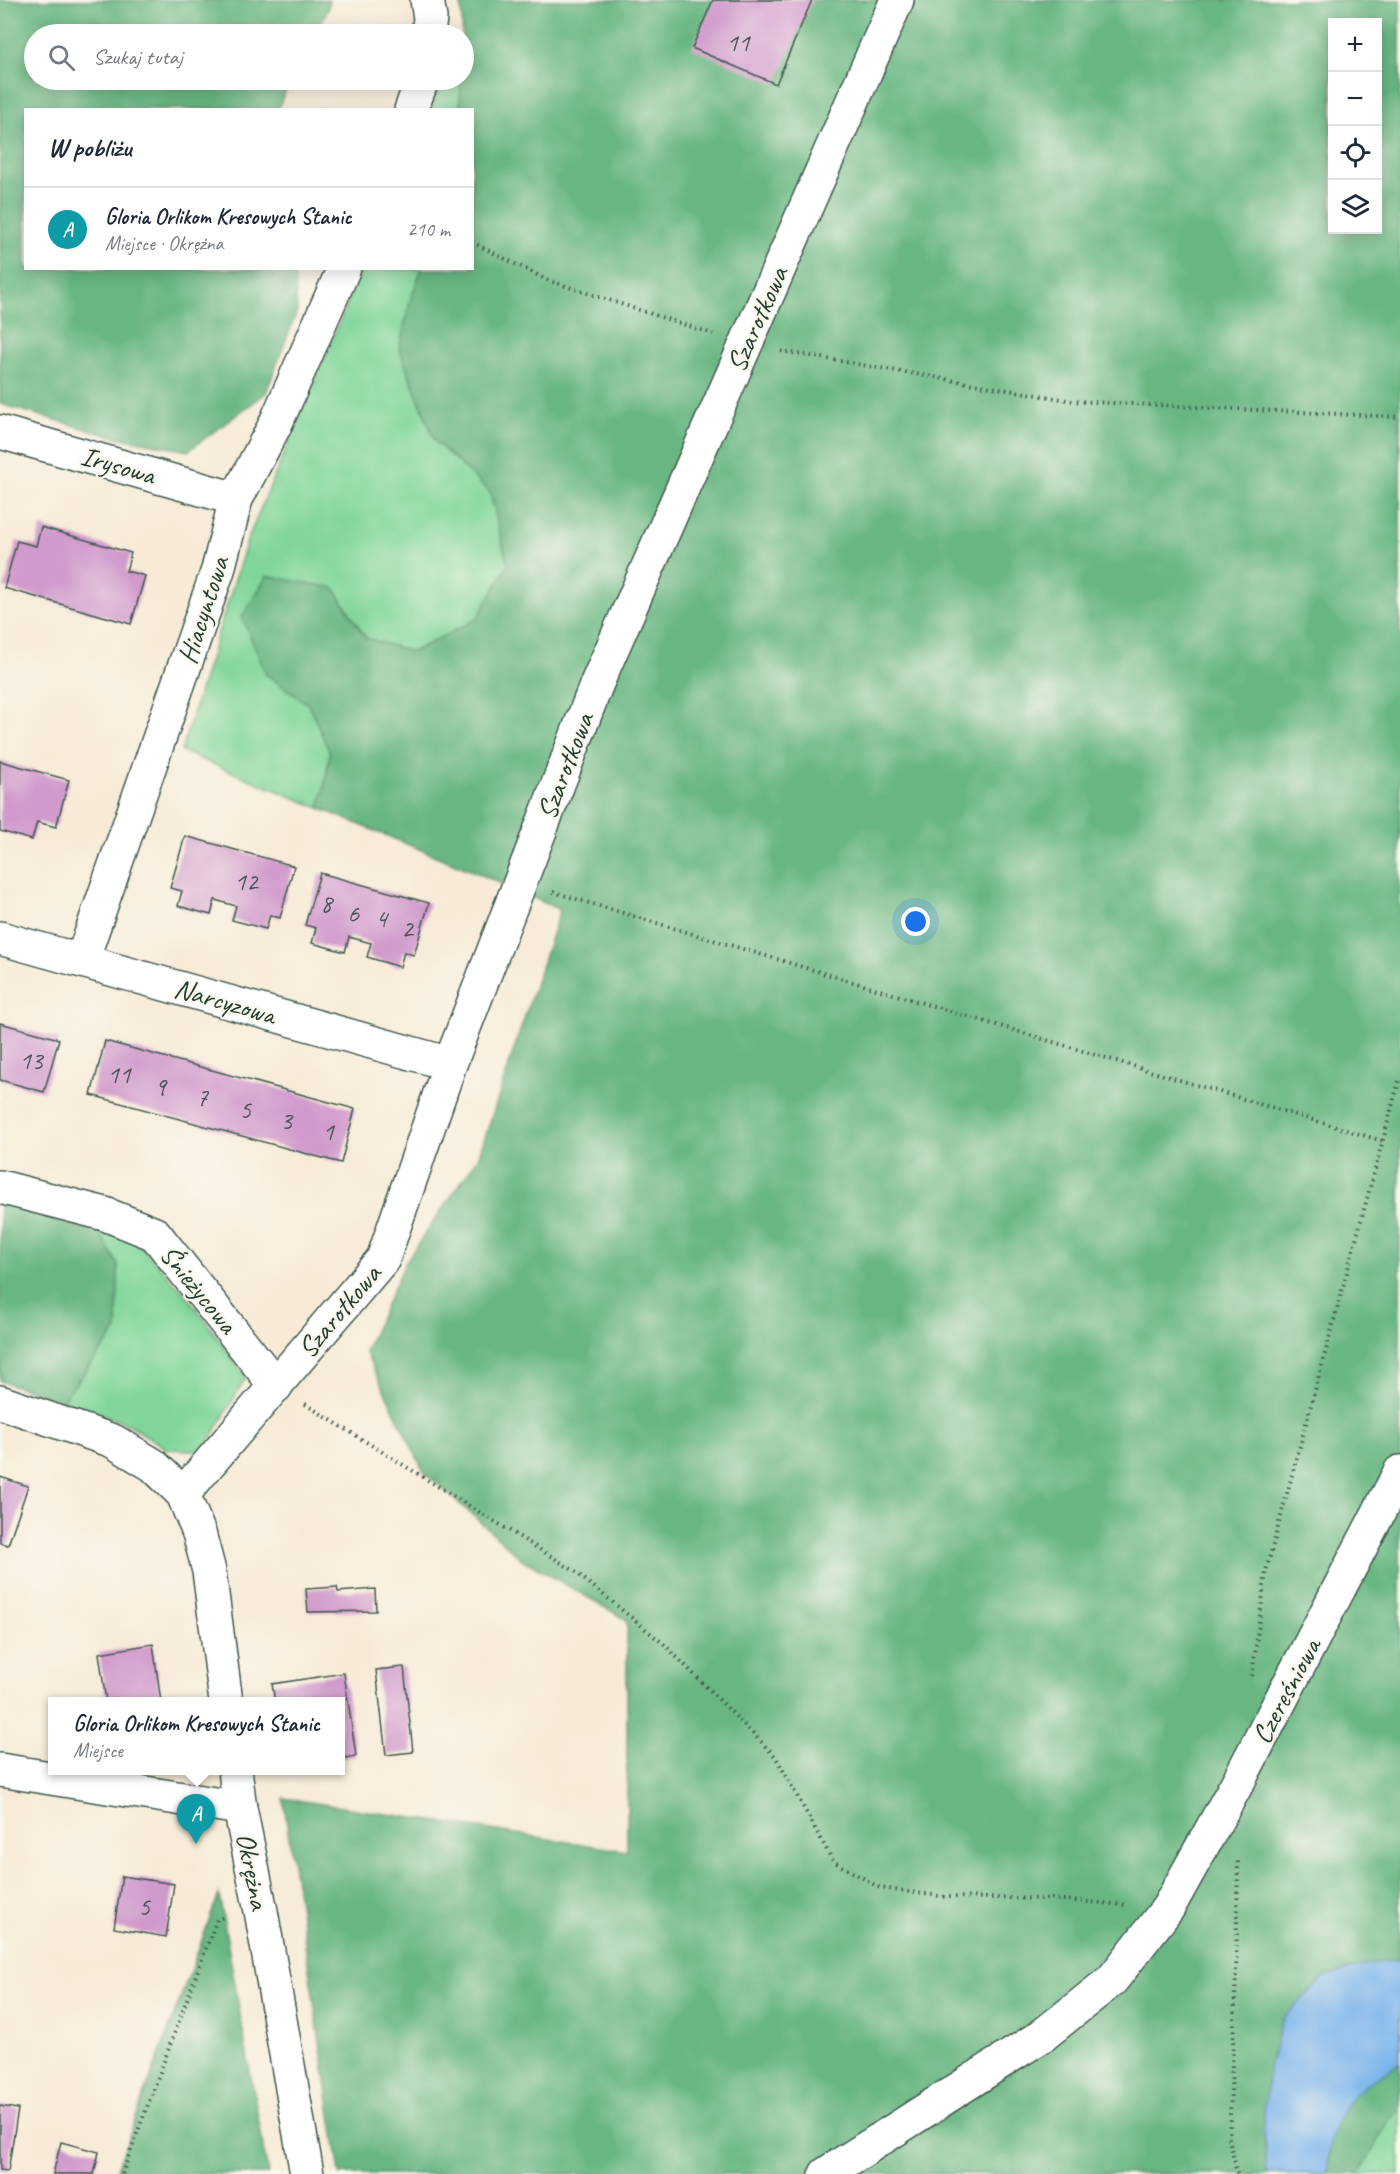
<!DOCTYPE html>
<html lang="pl">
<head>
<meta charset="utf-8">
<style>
	body { margin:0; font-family:Caveat,sans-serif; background:#f6f6f7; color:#1f2937 }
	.controls { position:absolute; right:18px; top:18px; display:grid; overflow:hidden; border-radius:0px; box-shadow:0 3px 15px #0003 }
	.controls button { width:54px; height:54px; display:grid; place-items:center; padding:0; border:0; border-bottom:2px solid #e0e1e3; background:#fff; color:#1f2937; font:30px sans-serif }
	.you { position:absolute; left:916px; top:922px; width:21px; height:21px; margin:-15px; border:4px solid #fff; border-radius:50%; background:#1a73e8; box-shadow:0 0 0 9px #1a73e833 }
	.badge { display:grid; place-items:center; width:39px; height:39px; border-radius:50%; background:#db2777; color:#fff; font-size:20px; font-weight:700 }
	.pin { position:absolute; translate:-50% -50px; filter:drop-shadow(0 2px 3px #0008) }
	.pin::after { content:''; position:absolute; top:32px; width:21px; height:18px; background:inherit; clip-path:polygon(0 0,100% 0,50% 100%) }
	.popup { position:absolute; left:48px; top:1697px; width:297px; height:78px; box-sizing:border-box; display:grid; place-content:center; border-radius:0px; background:#fff; filter:drop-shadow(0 2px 4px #0005); font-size:20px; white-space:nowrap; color:#747a83 }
	.popup b { font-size:22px; color:#1f2937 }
	.popup::after { content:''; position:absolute; left:50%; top:100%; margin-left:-12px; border:12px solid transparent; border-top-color:#fff }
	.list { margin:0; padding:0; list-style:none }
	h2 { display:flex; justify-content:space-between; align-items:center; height:78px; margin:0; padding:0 24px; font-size:26px }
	h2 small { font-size:20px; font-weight:400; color:#747a83 }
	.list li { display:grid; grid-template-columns:39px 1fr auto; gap:18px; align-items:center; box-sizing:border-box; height:84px; padding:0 24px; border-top:2px solid #e0e1e3 }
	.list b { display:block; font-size:22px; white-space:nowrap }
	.list p { margin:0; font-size:20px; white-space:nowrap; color:#747a83 }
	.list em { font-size:20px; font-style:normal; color:#747a83 }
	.icon { flex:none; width:33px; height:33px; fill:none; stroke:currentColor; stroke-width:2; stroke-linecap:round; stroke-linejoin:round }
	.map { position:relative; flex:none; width:1400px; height:2174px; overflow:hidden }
	.search { position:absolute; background:#fff; box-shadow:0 3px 15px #0003; left:24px; top:24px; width:450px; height:66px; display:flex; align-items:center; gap:15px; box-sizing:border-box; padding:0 21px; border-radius:33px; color:#747a83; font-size:22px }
	.panel { position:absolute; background:#fff; box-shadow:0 3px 15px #0003; left:24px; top:108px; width:450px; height:162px; border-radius:0px }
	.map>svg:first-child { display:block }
	.green { fill:#7fd59a; stroke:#4f8967; stroke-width:1.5 }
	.forest { fill:#67b682; stroke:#437a5b; stroke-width:1.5; fill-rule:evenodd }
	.water { fill:#7bb5ec; stroke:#4d7990; stroke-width:1.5 }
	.building { fill:#d09acc }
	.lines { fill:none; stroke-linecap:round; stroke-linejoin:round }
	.minor-casing { stroke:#3f574d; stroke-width:36 }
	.path { stroke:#3f574d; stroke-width:4; stroke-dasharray:1.5 4.5; stroke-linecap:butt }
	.minor { stroke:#fff; stroke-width:33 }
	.labels { text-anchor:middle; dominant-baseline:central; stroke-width:4.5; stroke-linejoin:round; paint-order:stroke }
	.number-label { font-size:26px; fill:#4b545a }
	.street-label { font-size:28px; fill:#1f3d34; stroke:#fbf7ec }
</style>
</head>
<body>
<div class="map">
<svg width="1400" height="2174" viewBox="0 0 1400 2174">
	<rect width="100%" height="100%" fill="#fbf7ec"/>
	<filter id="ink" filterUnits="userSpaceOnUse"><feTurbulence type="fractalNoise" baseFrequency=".0167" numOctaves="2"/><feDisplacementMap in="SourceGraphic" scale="12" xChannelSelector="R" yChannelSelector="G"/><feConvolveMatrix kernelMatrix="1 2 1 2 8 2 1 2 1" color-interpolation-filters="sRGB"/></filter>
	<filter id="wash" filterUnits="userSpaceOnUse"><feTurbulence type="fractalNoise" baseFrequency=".008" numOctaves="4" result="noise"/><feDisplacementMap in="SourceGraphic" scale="24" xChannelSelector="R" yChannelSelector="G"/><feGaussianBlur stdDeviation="1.35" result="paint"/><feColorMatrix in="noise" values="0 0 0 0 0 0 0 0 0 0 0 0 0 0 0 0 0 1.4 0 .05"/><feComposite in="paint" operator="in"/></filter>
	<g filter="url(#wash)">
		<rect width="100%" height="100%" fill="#f7ebd8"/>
		<g class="green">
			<path d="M 443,80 L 461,80 L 460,109 L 430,109 Z"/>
			<path d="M 362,269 L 422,269 L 411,298 L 399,349 L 435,441 L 490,492 L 508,565 L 478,619 L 412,652 L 366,638 L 334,588 L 266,674 L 309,705 L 330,753 L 324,790 L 319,808 L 181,751 L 247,541 Z"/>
			<path d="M 98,1230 L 132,1237 L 191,1301 L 246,1377 L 204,1451 L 167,1449 L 128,1424 L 62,1401 L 117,1330 L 118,1265 Z"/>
			<path d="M 1400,2108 L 1400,2174 L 1359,2174 L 1390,2118 Z"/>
		</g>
		<g class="forest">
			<path d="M 0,0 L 329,0 L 328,9 L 315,34 L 34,34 L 34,80 L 290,80 L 278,109 L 26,110 L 26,268 L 294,269 L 297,311 L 266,393 L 188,451 L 110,436 L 0,404 Z"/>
			<path d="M 461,0 L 1400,0 L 1400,2108 L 1390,2118 L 1359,2174 L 340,2174 L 283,1798 L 627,1851 L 627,1620 L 523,1560 L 424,1472 L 365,1351 L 406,1261 L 478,1158 L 560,910 L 482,875 L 319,808 L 324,790 L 330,753 L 309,705 L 266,674 L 242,617 L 267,576 L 334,588 L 366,638 L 413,652 L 477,619 L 508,565 L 490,492 L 435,441 L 399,348 L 411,298 L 422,269 L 472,268 L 472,110 L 460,109 L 461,80 L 464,80 ZM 1332,22 L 1378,22 L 1378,230 L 1332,230 Z"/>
			<path d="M 0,1205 L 98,1230 L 118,1265 L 117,1330 L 62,1401 L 0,1381 Z"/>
			<path d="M 219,1894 L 268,2174 L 115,2174 Z"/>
		</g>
		<path class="water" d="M 1400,1960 L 1400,2064 C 1388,2071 1375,2078 1364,2086 C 1338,2107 1327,2142 1328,2174 L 1267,2174 L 1263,2124 L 1269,2067 L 1283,2018 L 1325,1977 L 1368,1964 Z"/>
		<g id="blocks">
			<g class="building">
				<path d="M 713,0 L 812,0 L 776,84 L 692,48 Z"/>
				<path d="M 41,527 L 131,553 L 126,571 L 145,576 L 131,624 L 4,588 L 17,541 L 36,546 Z"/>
				<path d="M 0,761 L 69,780 L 56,827 L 37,822 L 32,840 L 0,831 Z"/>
				<path d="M 185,836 L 294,866 L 280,918 L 270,915 L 266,929 L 232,920 L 236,906 L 215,900 L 211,915 L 178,906 L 182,891 L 170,888 Z"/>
				<path d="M 320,873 L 429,903 L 414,955 L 404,952 L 400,967 L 367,957 L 371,943 L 349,937 L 345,952 L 312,943 L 316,928 L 305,925 Z"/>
				<path d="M 0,1023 L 59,1039 L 44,1092 L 0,1080 Z"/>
				<path d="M 105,1041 L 355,1109 L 341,1163 L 91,1095 Z"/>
				<path d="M 0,1477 L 28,1486 L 8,1545 L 0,1543 Z"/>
				<path d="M 337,1587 L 338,1592 L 375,1589 L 376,1611 L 308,1612 L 306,1589 Z"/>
				<path d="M 153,1644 L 161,1702 L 106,1702 L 99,1653 Z"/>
				<path d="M 404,1667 L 413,1752 L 386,1755 L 376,1670 Z"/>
				<path d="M 344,1673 L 356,1756 L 340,1759 L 340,1702 L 275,1702 L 272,1684 Z"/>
				<path d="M 122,1876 L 174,1884 L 166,1937 L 114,1928 Z"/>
				<path d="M 0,2106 L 18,2109 L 8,2171 L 0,2170 Z"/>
				<path d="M 61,2142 L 99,2152 L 94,2174 L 53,2174 Z"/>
			</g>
		</g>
	</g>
	<g filter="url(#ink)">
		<use href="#blocks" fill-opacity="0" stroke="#3f574d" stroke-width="1.5"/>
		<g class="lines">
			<g class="minor-casing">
				<g id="minor">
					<path d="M 427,0 L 430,18 L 428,34"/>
					<path d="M 411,110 L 422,80"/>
					<path d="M 0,432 L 236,499"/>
					<path d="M 0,938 L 450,1064"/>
					<path d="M 82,960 L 218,570 L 236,499 L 275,425 L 344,268"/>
					<path d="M 0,1187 L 105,1214 L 155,1234 L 276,1386"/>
					<path d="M 0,1402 L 113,1441 L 153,1465 L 183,1494 L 199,1533 L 209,1571 L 226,1702"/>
					<path d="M 183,1494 L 383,1259 L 450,1064 L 597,683 L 897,0"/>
					<path d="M 0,1770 L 240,1808"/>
					<path d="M 235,1770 L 240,1808 L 261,1911 L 307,2174"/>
					<path d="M 826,2174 L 1043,2035 L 1112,1980 L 1168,1908 L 1239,1780 L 1400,1472"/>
				</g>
			</g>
			<g class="path">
				<path d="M 472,242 L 547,280 L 713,334"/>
				<path d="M 781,351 L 1073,401 L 1400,417"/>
				<path d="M 553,892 L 1383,1141"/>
				<path d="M 305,1404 L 573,1570 L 665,1645 L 775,1756 L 833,1861 L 880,1888 L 947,1897 L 1051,1899 L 1127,1905"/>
				<path d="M 1252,1676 L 1266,1571 L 1400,1077"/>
				<path d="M 122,2174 L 217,1919 L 226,1917"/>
				<path d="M 1237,2174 L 1229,2138 L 1236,1974 L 1238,1859"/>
			</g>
			<use href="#minor" class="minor"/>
		</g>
	</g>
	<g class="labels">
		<g class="number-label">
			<text x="738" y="42">11</text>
			<text x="246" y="881">12</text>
			<text x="326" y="903">8</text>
			<text x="353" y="913">6</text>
			<text x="381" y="918">4</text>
			<text x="407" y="928">2</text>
			<text x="31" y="1060">13</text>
			<text x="119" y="1074">11</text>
			<text x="160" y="1086">9</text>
			<text x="202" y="1097">7</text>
			<text x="245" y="1109">5</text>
			<text x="286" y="1120">3</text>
			<text x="328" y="1131">1</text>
			<text x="144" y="1906">5</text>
		</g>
		<g class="street-label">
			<text transform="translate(757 319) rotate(-66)">Szarotkowa</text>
			<text transform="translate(118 465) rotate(16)">Irysowa</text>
			<text transform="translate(203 610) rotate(-72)">Hiacyntowa</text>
			<text transform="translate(565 766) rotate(-69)">Szarotkowa</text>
			<text transform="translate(225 1001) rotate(16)">Narcyzowa</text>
			<text transform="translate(199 1289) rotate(51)">Śnieżycowa</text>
			<text transform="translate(339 1311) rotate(-50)">Szarotkowa</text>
			<text transform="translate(1286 1691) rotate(-62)">Czereśniowa</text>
			<text transform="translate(253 1871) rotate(79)">Okrężna</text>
		</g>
	</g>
</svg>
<div class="controls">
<button>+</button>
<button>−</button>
<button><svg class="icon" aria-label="locate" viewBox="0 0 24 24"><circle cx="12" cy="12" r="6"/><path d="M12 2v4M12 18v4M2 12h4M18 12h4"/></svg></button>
<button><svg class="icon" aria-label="layers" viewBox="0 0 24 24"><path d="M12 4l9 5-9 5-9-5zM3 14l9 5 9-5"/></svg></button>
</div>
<div class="you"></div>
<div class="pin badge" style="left:196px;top:1844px;background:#0f9aa8">A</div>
<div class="popup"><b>Gloria Orlikom Kresowych Stanic</b>Miejsce</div>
<div class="search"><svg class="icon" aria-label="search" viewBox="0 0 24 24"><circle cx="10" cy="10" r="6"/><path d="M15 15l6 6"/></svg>Szukaj tutaj</div>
<section class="panel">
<h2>W pobliżu<small></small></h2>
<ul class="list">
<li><span class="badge" style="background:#0f9aa8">A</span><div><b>Gloria Orlikom Kresowych Stanic</b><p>Miejsce · Okrężna</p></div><em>210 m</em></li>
</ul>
</section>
</div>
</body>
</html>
